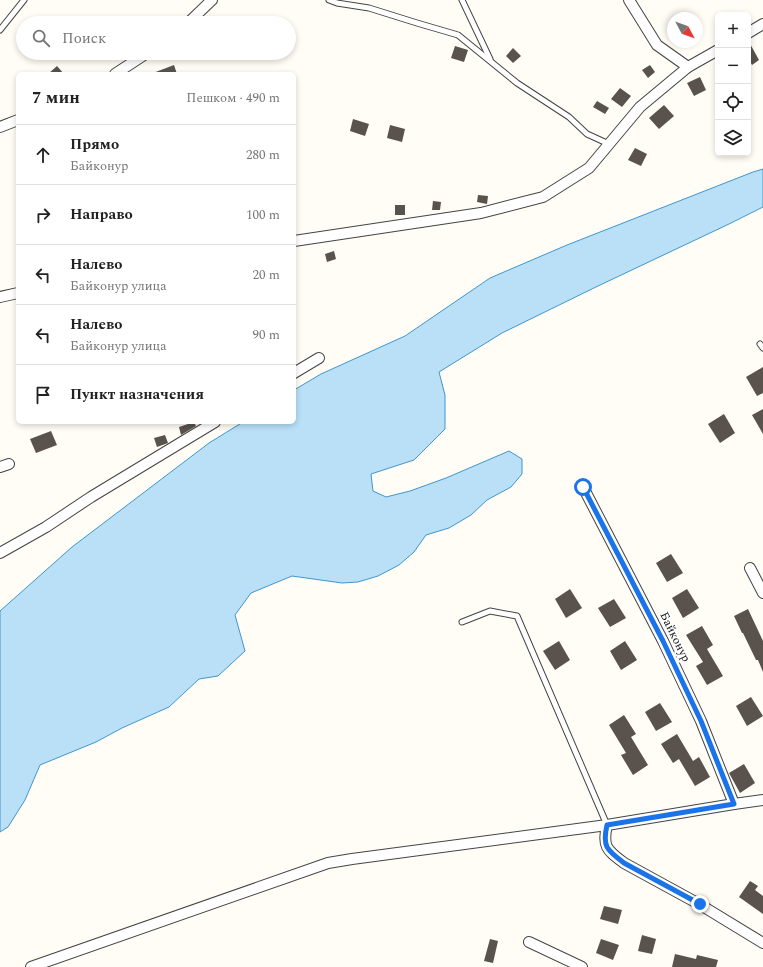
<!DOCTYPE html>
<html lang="ru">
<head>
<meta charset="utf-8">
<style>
	body { margin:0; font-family:Spectral,serif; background:#f2f2f2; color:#222 }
	.controls { position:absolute; right:12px; top:12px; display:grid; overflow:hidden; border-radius:6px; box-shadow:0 2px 6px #0003 }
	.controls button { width:36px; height:36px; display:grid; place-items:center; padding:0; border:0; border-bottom:1px solid #e0e0e0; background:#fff; color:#222; font:20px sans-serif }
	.compass { position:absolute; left:667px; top:12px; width:36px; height:36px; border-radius:50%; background:#fff; box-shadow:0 2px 6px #0003; rotate:131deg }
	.stop { position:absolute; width:12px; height:12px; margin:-9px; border:3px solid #1a73e8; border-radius:50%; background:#fff }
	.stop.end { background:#1a73e8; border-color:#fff; box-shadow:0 1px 4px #0008 }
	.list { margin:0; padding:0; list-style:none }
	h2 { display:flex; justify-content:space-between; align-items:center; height:52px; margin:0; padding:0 16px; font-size:17px }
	h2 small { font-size:13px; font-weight:400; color:#767676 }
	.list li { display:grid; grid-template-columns:26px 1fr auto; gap:12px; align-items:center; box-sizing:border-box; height:60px; padding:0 16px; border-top:1px solid #e0e0e0 }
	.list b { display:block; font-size:15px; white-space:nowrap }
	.list p { margin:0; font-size:13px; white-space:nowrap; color:#767676 }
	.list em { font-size:13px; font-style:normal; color:#767676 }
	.icon { flex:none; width:22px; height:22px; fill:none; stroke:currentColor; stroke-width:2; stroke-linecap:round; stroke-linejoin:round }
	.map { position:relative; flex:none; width:763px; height:967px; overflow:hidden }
	.search { position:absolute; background:#fff; box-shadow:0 2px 6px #0003; left:16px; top:16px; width:280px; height:44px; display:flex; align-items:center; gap:10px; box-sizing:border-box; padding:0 14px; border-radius:22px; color:#767676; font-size:15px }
	.panel { position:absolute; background:#fff; box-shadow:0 2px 6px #0003; left:16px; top:72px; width:280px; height:352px; border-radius:6px }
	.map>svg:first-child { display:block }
	.water { fill:#b9e0f7; stroke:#3f96cf }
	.building { fill:#5a524d }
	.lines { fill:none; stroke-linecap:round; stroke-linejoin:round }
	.lane-casing { stroke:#444; stroke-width:7 }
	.street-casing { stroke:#444; stroke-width:12 }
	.lane { stroke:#fff; stroke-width:5 }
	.street { stroke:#fff; stroke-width:10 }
	.route { stroke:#1a73e8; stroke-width:5 }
	.labels { text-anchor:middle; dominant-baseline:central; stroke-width:4; stroke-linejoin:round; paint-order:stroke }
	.street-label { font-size:12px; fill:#111; stroke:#fff }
</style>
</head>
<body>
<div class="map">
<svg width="763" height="967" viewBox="0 0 763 967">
	<rect width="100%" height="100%" fill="#fffdf5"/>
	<path class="water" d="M 763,169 L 763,207 L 729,224 L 598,286 L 502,333 L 439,372 L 445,395 L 445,429 L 414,460 L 371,474 L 373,491 L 386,497 L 410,491 L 446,478 L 509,451 L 522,459 L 522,474 L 511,487 L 487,500 L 471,515 L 449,528 L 426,535 L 414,552 L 399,565 L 378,576 L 358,582 L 342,583 L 292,576 L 251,593 L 235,615 L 245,651 L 218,676 L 199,679 L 169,707 L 122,728 L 96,742 L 40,765 L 25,800 L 8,827 L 0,832 L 0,611 L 72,547 L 209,443 L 243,422 L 294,422 L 294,390 L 321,374 L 405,336 L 490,278 L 567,245 L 753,172 Z"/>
	<g class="building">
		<path d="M 748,40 L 759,60 L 752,65 L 748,58 Z"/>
		<path d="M 455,46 L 468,50 L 464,62 L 451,58 Z"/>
		<path d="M 513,48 L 521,56 L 513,63 L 506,56 Z"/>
		<path d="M 174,65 L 177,74 L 153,74 L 153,73 Z"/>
		<path d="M 650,65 L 655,72 L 648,78 L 642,70 Z"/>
		<path d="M 57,66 L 64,74 L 48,74 Z"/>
		<path d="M 700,77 L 706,90 L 694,96 L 687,83 Z"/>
		<path d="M 620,88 L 631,96 L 622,107 L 611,99 Z"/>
		<path d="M 597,101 L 609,108 L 605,114 L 593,107 Z"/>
		<path d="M 664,105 L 674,116 L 659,129 L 649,118 Z"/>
		<path d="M 353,119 L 369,124 L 365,136 L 350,131 Z"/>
		<path d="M 390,125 L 405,129 L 402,142 L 387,138 Z"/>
		<path d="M 635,148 L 647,154 L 641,166 L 628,160 Z"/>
		<path d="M 478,195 L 488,196 L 487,204 L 477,202 Z"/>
		<path d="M 433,201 L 441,202 L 440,210 L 432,210 Z"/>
		<rect x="395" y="205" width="10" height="10"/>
		<path d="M 334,251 L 336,259 L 327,262 L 325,254 Z"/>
		<path d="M 763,367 L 763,393 L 757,396 L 746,377 Z"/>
		<path d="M 763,409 L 763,434 L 752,415 Z"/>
		<path d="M 724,414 L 735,433 L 720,443 L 708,424 Z"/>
		<path d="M 194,422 L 196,426 L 181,435 L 179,427 Z"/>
		<path d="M 51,431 L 57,445 L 36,453 L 30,439 Z"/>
		<path d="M 165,435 L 168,443 L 157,447 L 154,438 Z"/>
		<path d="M 671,554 L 683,573 L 667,582 L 656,563 Z"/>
		<path d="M 570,589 L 582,608 L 566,618 L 555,599 Z"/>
		<path d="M 687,589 L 699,608 L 683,618 L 672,598 Z"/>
		<path d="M 614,599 L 626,618 L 610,627 L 598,608 Z"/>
		<path d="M 748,609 L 763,641 L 763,672 L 758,660 L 756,660 L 743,633 L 742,633 L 734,616 Z"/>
		<path d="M 702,626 L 713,645 L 707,649 L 723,676 L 707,685 L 696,666 L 703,662 L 686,635 Z"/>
		<path d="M 559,641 L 570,660 L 555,670 L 543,651 Z"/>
		<path d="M 625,641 L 637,660 L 621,670 L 610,651 Z"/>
		<path d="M 751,697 L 763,716 L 747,726 L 736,706 Z"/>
		<path d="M 660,703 L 672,722 L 656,731 L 645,712 Z"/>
		<path d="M 624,715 L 636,734 L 631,737 L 648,765 L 633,775 L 621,755 L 626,753 L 609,725 Z"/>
		<path d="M 677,734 L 693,761 L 699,757 L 710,777 L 695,786 L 679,759 L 673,763 L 661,744 Z"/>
		<path d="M 744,764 L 755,783 L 740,793 L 729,773 Z"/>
		<path d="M 750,881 L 758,886 L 755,890 L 763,896 L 763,914 L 739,897 Z"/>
		<path d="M 604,906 L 622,910 L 618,924 L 600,919 Z"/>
		<path d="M 642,935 L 656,939 L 652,954 L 638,951 Z"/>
		<path d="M 490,939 L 498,941 L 493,963 L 484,961 Z"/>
		<path d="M 601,939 L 619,945 L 613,960 L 596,953 Z"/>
		<path d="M 675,954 L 696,959 L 697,955 L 718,960 L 716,967 L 672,967 Z"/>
	</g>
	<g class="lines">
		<g class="lane-casing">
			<g id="lane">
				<path d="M 329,0 L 337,3 L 369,8 L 417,23 L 458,35 L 517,83 L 569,117 L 587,134 L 609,144"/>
				<path d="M 462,0 L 490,59"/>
				<path d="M 0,30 L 24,0"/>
				<path d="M 760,344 L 763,348"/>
				<path d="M 462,622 L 490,611 L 517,616 L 607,825"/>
			</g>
		</g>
		<g class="street-casing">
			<g id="street">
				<path d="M 629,0 L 657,45 L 688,67"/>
				<path d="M 188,23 L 212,0"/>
				<path d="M 748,33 L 763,24"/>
				<path d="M 115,74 L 147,53"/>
				<path d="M 0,127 L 18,120"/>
				<path d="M 294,241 L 481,213 L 543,197 L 589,168 L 640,107 L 688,67 L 718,50"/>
				<path d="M 0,297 L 18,293"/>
				<path d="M 294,373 L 319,358"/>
				<path d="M 0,467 L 9,464"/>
				<path d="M 583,487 L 663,641 L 701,721 L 734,804"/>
				<path d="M 0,553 L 46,527 L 91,497 L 215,422"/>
				<path d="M 750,568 L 763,593"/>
				<path d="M 607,825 C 602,847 607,850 624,863 L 699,904 L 763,943"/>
				<path d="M 529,942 L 582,967"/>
				<path d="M 31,967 L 328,863 L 352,859 L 607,825 L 734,804 L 763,800"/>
			</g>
		</g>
		<use href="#lane" class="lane"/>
		<use href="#street" class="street"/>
	</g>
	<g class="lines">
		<path class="route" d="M 583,487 L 663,641 L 701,721 L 734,804 L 607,825 C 602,847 607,850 624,863 L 700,904"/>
	</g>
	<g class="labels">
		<g class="street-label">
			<text transform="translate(675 637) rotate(64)">Байконур</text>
		</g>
	</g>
</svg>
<div class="controls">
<button>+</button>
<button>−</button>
<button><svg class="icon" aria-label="locate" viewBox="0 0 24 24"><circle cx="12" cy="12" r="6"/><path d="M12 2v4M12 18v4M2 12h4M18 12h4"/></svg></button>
<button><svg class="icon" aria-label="layers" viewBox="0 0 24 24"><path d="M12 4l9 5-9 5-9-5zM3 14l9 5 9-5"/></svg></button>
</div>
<svg class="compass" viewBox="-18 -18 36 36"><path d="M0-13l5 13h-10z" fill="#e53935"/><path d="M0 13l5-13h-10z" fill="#767676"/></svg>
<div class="stop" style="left:583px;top:487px"></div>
<div class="stop end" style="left:700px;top:904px"></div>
<div class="search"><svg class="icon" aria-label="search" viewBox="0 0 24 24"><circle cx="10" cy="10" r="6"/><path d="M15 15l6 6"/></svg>Поиск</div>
<section class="panel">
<h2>7 мин<small>Пешком · 490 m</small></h2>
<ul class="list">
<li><svg class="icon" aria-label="ahead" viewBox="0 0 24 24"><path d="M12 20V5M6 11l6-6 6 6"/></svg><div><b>Прямо</b><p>Байконур</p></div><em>280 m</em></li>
<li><svg class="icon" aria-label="right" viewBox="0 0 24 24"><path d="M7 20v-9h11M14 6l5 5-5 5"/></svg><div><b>Направо</b></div><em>100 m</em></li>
<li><svg class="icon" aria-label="left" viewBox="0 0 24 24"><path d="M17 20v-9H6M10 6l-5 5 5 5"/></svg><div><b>Налево</b><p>Байконур улица</p></div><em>20 m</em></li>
<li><svg class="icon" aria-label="left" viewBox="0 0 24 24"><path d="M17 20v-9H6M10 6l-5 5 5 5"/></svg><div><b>Налево</b><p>Байконур улица</p></div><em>90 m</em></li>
<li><svg class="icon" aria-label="arrive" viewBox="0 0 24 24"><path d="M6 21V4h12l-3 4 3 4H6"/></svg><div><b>Пункт назначения</b></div></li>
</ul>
</section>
</div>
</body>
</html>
